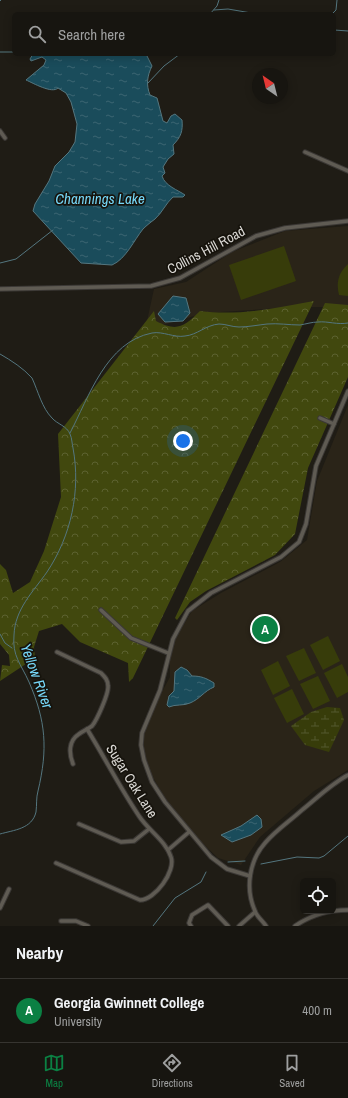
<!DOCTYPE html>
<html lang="en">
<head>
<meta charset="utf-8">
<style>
	body { margin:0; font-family:"Archivo Narrow",sans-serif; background:#201e19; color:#f1f3f6 }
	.controls { position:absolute; right:12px; bottom:12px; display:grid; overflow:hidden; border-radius:6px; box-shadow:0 2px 10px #0003 }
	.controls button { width:36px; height:36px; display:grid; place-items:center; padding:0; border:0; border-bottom:1px solid #363430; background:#171510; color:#f1f3f6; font:20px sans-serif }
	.compass { position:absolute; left:252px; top:68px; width:36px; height:36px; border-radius:50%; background:#171510; box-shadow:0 2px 10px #0003; rotate:325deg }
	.you { position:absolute; left:183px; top:441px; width:14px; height:14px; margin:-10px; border:3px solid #fff; border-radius:50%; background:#1a73e8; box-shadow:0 0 0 6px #1a73e833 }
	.badge { display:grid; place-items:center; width:26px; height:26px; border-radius:50%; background:#0b8043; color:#fff; font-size:13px; font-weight:700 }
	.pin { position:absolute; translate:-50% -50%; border:2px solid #fff; box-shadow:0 1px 4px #0006 }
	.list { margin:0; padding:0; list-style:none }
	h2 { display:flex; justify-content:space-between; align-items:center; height:52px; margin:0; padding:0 16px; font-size:17px }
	h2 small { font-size:13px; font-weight:400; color:#9e9f9f }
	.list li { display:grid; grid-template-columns:26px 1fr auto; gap:12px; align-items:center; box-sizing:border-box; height:64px; padding:0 16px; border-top:1px solid #363430 }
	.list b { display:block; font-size:15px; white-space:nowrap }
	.list p { margin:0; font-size:13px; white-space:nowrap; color:#9e9f9f }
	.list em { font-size:13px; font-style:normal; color:#9e9f9f }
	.icon { flex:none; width:22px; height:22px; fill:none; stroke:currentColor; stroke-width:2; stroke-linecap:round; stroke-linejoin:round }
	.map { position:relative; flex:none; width:348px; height:926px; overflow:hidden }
	.search { position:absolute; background:#171510; box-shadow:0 2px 10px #0003; left:12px; right:12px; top:12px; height:44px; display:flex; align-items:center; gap:10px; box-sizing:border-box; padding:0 14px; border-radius:6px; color:#9e9f9f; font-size:15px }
	.sheet { height:116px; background:#171510 }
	nav { display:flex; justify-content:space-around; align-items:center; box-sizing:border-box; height:56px; border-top:1px solid #363430; background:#171510; font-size:11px; color:#9e9f9f }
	nav a { display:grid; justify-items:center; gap:2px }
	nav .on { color:#0b8043 }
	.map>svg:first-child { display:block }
	.built { fill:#2a2418 }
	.forest { fill:url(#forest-crowns) }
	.wetland { fill:url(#wetland-marsh) }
	.pitch { fill:#373c0a }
	.water { fill:url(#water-ripples); stroke:#54767f }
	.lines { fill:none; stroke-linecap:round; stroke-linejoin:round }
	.stream { stroke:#54767f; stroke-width:1 }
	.minor-casing { stroke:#3b3835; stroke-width:5.5 }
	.minor { stroke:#5f5b53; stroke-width:3.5 }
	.labels { text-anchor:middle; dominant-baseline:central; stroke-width:3.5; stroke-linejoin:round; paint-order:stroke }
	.street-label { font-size:14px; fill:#dad8d4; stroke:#16130c }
	.water-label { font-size:15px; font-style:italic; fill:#77d8f9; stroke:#16130c }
</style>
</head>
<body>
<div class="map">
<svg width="348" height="926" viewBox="0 0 348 926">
	<defs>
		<pattern id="forest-crowns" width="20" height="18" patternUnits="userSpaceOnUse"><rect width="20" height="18" fill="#41480e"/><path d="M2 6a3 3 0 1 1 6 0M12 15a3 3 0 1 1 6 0" fill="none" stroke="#5c6230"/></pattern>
		<pattern id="wetland-marsh" width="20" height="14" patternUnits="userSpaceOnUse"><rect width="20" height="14" fill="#373c0a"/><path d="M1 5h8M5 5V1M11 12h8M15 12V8" fill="none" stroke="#53572d"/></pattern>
		<pattern id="water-ripples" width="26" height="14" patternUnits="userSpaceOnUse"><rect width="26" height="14" fill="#1a4c5b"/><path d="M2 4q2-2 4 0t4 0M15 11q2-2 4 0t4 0" fill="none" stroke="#3b6572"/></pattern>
	</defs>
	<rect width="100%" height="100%" fill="#1f1c15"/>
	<g class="built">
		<path d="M 348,226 L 348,307 L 298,307 L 205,313 L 145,330 L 154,289 L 186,282 L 232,252 L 285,231 Z"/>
		<path d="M 348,405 L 348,770 L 314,791 L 260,837 L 241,865 L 218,858 L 176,818 L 141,756 L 143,727 L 170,677 L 170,647 L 192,611 L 221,593 L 280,562 L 307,540 L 317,481 Z"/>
	</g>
	<g class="forest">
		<path d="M 314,301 L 133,678 L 129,682 L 128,663 L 80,642 L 62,624 L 39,631 L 34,647 L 35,658 L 0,681 L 2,665 L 10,666 L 9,655 L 0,644 L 0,564 L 6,570 L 13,593 L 30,582 L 44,551 L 61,497 L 58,434 L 154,311 L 156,321 C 177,332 184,327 200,311 C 239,316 276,308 314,301 Z"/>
		<path d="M 325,303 L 348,305 L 348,377 L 308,468 L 295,534 L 275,555 L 206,591 L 190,602 L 177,620 L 175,618 Z"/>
	</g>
	<path class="wetland" d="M 327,707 L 340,708 L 344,720 L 329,752 L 305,745 L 291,726 L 311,712 Z"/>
	<g class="pitch">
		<path d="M 284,246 L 296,281 L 241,300 L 229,265 Z"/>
		<path d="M 348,264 L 348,296 L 339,295 C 336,283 338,273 348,264 Z"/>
		<path d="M 328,636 L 340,661 L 323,670 L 310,645 Z"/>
		<path d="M 304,648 L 316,673 L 299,681 L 286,656 Z"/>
		<path d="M 278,661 L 290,686 L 273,695 L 261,670 Z"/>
		<path d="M 342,664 L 348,677 L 348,692 L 337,698 L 324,673 Z"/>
		<path d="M 318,676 L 330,701 L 313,709 L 300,684 Z"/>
		<path d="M 292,689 L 304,714 L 287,723 L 274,698 Z"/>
	</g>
	<g class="water">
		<path d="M 33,54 L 146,54 L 152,66 C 147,76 146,85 150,95 L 157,98 L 163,121 L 167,123 L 171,116 L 175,114 L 182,120 C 183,131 181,137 173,145 L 174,154 L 168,159 L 163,167 L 165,173 L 162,176 C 165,186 178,190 185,195 L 183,197 L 173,197 C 166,203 162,213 155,219 C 151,222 147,225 143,229 C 134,240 126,259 112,265 L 81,263 L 33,211 L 35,204 L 49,181 L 55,166 L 69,152 L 75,142 L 77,124 L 71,102 L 66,93 L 58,88 C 52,94 33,83 26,80 L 44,65 L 46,60 L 42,57 L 31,61 L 30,59 Z"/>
		<path d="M 173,296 L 186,298 L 190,313 L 183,321 L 165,322 L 158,314 Z"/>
		<path d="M 181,667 L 187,670 L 192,676 C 201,676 206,678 214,683 L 214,687 C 204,691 200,699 190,703 C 184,706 175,704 169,707 L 167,705 L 169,696 L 174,691 L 175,672 Z"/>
		<path d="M 257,815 L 261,819 L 262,827 L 251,835 L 232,842 L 221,835 L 241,826 Z"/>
	</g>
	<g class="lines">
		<g class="stream">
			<path d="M 0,1 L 1,0"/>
			<path d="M 214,10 L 228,9 L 257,14"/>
			<path d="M 210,14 L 217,6 L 219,0"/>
			<path d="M 332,14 L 336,10 L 337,0"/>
			<path d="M 334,30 L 348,31"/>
			<path d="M 0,52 L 14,52"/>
			<path d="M 148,83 L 164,66 L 180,54"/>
			<path d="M 0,263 L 16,259 L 53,230"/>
			<path d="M 0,354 C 12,361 23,368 32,378 C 38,391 42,408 52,418 C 57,424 67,426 70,434 C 72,438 72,444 73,448 C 81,491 71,536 47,572 C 33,592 15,609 14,635 C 12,656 21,664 29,682 C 46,721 48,749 38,791 C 36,798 37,804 36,812 C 32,829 14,830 0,834"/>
			<path d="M 70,433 C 89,397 106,342 152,333 C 163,331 174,338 185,336 C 197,335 206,325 219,324 C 226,324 232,327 239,327 C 248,327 258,325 267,324 C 278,323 289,325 300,325 C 306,324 312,322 318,322 C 328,321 337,325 348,323"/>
			<path d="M 0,634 L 5,643 L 12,648"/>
			<path d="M 228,862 L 245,861"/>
			<path d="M 261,864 L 297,857 L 319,858 L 324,856 L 348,836"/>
			<path d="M 153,926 L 175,898 L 201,882 L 206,872"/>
		</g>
		<g class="minor-casing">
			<g id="minor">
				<path d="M 0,131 L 5,138"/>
				<path d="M 305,152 L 348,171"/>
				<path d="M 0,289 L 151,286 L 180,278 L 256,236 L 285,228 L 348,221"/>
				<path d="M 320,418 L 334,424"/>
				<path d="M 101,610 L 131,638 L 168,653"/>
				<path d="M 57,652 L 101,673 C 105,677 108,680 108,686 C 109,693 97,720 92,726 C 88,729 83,731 79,734 C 68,741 69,754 73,764"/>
				<path d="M 79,824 L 121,842 L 134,841 L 149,829"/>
				<path d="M 168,850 L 189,832"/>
				<path d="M 56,863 L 140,900 C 155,900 176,871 171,857 C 166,841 148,830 139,816 C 120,788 105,758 87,729"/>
				<path d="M 250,876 L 227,869 L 211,857 L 165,802 L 152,782 L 144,760 L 141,745 L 142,733 L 160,690 L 173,639 L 188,611 L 211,593 L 281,557 L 299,542 L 306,524 L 316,466 L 348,391"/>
				<path d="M 0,908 L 9,889"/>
				<path d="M 61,921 L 76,921 L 88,926"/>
				<path d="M 191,926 L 189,923 L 192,915 L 208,905 L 228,926"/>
				<path d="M 239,926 L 255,912"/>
				<path d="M 266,926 C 263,921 257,917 255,911 C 245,889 249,861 265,843 C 276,830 290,821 302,810 C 317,798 331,784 348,775"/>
				<path d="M 295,926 C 311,915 329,910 348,910"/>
			</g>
		</g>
		<use href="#minor" class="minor"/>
	</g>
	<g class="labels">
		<g class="street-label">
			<text transform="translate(206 250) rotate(-28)">Collins Hill Road</text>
			<text transform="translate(132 781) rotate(58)">Sugar Oak Lane</text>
		</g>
		<g class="water-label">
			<text x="100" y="198">Channings Lake</text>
			<text transform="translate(37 676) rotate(70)">Yellow River</text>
		</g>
	</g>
</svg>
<div class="controls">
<button><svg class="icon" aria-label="locate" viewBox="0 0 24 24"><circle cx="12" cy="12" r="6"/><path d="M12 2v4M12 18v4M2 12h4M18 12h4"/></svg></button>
</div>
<svg class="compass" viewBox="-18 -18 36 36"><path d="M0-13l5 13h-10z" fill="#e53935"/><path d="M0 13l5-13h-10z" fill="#9e9f9f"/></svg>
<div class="you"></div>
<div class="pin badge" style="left:265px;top:629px">A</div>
<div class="search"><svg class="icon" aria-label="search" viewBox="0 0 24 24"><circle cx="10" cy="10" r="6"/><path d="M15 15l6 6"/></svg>Search here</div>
</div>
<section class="sheet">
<h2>Nearby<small></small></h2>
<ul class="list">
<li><span class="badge">A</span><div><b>Georgia Gwinnett College</b><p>University</p></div><em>400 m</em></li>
</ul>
</section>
<nav>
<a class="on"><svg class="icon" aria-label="map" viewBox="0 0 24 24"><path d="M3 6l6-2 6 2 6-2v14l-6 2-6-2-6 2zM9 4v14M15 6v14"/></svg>Map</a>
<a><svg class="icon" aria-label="directions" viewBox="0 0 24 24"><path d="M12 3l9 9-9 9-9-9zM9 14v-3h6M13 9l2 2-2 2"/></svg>Directions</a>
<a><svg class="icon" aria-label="saved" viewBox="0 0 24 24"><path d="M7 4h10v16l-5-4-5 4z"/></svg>Saved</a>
</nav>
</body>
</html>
